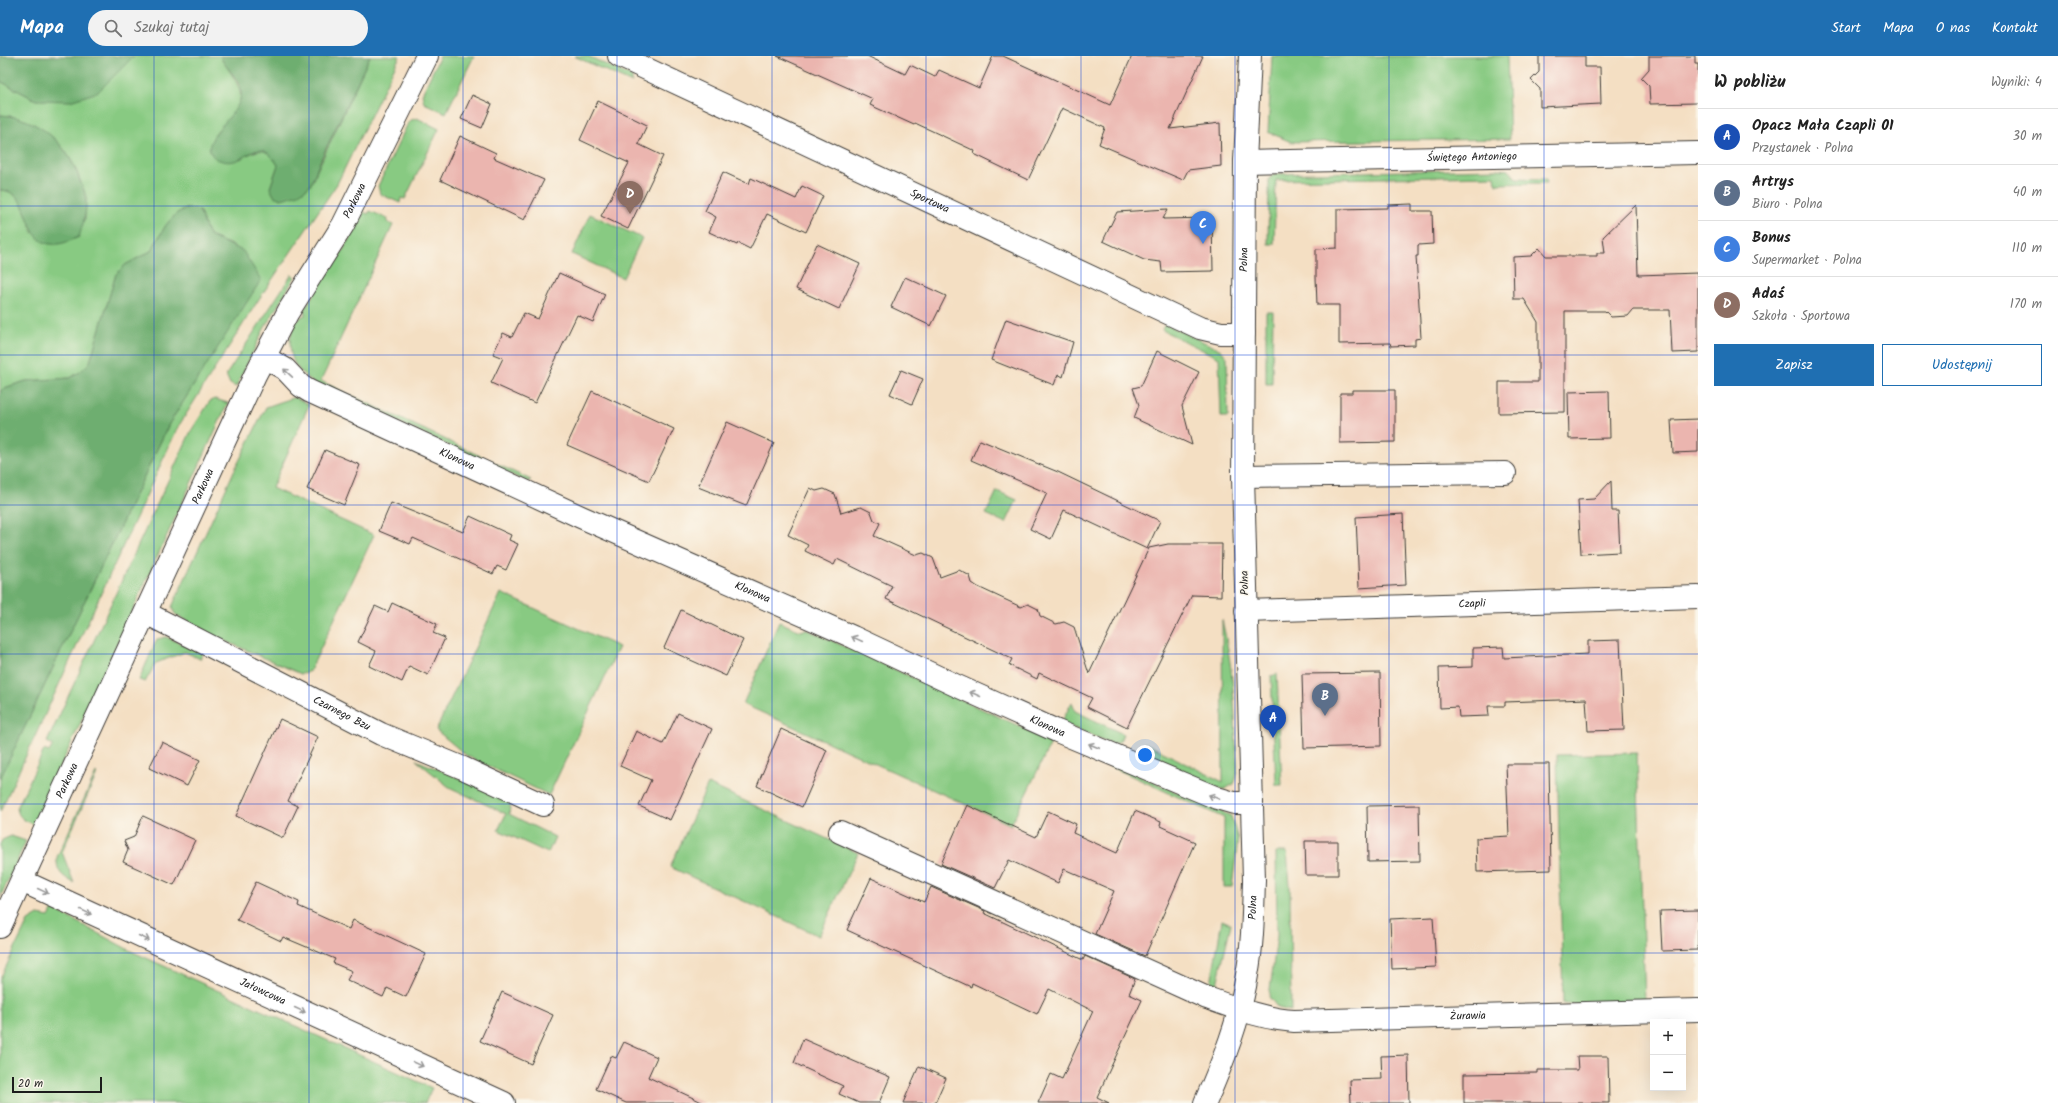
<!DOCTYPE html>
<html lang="pl">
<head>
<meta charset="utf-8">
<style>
	body { margin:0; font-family:Kalam,sans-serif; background:#f2f2f2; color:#222 }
	.controls { position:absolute; right:12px; bottom:12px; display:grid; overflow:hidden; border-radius:0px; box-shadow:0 4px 16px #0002 }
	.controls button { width:36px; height:36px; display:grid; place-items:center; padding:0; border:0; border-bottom:1px solid #e0e0e0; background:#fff; color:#222; font:20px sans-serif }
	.scale { position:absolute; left:12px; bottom:10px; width:90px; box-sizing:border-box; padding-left:4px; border:2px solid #1c1c1c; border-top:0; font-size:11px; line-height:14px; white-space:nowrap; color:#1c1c1c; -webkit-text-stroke:3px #fbf7ec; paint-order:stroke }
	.you { position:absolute; left:1145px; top:699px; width:14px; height:14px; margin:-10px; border:3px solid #fff; border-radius:50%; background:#1a73e8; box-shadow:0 0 0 6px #1a73e833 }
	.badge { display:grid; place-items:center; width:26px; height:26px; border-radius:50%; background:#1f6fb2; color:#fff; font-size:13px; font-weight:700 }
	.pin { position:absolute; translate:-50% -33px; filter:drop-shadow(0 1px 2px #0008) }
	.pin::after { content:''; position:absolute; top:21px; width:14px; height:12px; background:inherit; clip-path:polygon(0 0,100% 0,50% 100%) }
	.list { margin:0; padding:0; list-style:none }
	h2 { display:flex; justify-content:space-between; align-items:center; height:52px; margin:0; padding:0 16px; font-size:17px }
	h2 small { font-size:13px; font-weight:400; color:#767676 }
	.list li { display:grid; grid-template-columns:26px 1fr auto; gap:12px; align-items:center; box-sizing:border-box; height:56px; padding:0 16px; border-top:1px solid #e0e0e0 }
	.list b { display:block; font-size:15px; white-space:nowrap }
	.list p { margin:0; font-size:13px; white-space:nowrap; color:#767676 }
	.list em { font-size:13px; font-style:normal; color:#767676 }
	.actions { display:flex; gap:8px; padding:12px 16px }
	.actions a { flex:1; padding:9px 0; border:1px solid #1f6fb2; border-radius:0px; text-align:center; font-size:14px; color:#1f6fb2 }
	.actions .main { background:#1f6fb2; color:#fff }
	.icon { flex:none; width:22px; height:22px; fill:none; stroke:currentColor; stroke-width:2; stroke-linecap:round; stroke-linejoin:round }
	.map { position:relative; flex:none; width:1698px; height:1047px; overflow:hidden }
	header { display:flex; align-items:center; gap:24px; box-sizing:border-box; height:56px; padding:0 20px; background:#1f6fb2; color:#fff }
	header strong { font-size:19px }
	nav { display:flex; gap:22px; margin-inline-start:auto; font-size:14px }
	.search { width:280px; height:36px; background:#f2f2f2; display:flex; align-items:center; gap:10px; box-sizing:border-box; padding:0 14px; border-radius:22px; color:#767676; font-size:15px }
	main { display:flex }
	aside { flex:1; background:#fff }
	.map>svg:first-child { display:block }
	.green { fill:#88ca82; stroke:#52734f }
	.forest { fill:#6eae70; stroke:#456546 }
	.building { fill:#ebb5af }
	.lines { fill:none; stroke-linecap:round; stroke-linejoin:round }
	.minor-casing { stroke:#3c3935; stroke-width:24 }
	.minor { stroke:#fff; stroke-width:22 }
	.oneway { stroke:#999 }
	.grid { fill:none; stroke:#1d4ed8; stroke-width:1; stroke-opacity:0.55 }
	.labels { text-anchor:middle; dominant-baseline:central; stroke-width:3; stroke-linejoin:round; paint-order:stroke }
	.street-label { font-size:11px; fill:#1c1c1c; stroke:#fbf7ec }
</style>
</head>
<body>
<header>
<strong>Mapa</strong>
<div class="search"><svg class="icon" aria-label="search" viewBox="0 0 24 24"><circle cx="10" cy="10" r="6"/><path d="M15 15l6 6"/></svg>Szukaj tutaj</div>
<nav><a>Start</a><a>Mapa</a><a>O nas</a><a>Kontakt</a></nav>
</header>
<main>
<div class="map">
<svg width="1698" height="1047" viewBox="0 0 1698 1047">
	<rect width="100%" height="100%" fill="#fbf7ec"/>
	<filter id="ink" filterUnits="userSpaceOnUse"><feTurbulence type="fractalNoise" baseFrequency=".025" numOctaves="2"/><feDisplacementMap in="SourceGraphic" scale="8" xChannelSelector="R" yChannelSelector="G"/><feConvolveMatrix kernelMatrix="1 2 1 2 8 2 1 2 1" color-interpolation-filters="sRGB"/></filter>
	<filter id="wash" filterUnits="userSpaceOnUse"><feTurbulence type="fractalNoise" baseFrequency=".012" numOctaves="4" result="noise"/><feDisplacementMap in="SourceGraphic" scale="16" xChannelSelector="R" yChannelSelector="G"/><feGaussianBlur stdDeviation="0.9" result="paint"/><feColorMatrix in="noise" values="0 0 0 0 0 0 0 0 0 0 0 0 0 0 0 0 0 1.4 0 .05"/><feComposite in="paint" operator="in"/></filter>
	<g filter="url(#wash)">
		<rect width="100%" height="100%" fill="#f4dfc3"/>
		<g class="green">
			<path d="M 134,0 L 221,0 L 222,4 C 248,41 247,43 216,76 L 240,103 C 259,93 265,89 278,109 L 270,132 L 310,130 L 370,0 L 400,0 L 337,128 L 259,243 L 178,371 L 0,756 L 0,723 L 169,368 L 260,224 L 234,190 L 214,182 L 208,177 L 199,154 L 189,152 L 177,157 L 166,169 L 151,195 L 125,209 L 116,218 L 90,306 L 80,316 L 70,322 L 26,325 L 4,332 L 0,336 L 0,134 C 22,134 27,160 33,177 L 85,163 C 85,156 86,149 86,142 C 85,136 82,130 80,124 C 68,88 39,62 0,59 L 0,25 L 36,44 Z"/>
			<path d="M 440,0 L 474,0 L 446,57 L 424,47 L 422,38 Z"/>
			<path d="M 574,0 L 588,0 L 632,21 L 632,27 Z"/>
			<path d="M 1272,0 L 1507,0 L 1510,83 L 1291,86 L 1268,76 Z"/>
			<path d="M 417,62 L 439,73 L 405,143 L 401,142 L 400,147 L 380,138 L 378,130 L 409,65 Z"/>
			<path d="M 1497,113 L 1509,114 L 1516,122 L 1546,123 L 1547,127 L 1496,128 L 1495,120 L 1276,124 L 1274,188 L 1268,188 L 1269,123 L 1273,118 Z"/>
			<path d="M 370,155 L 388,163 L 387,166 L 393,169 L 321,325 L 531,424 L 527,426 L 313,327 C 307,321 297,314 294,306 C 287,292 289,265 305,259 L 304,253 L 342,196 L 364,156 L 368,158 Z"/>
			<path d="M 590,158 L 642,182 L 623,222 L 572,198 Z"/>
			<path d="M 292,218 L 295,221 L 264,273 L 236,331 L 230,328 L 226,319 Z"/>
			<path d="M 1266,256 L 1273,256 L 1272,328 L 1266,328 Z"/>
			<path d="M 1165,268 L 1221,294 L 1227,301 L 1228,361 L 1221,361 L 1219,302 L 1162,274 Z"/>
			<path d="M 295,341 L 309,349 L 272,432 L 374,479 L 310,615 L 301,618 L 214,580 L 175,558 L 172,551 L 234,415 L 266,351 Z"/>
			<path d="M 215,343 L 228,347 L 34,768 C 25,765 18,762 17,752 L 44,694 L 49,696 L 53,689 L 47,686 L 191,375 L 210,345 Z"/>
			<path d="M 997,435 L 1017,444 L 1006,467 L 986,458 Z"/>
			<path d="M 501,537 L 619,591 L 549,739 L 467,700 L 436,674 Z"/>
			<path d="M 1222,564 C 1232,605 1235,647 1236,689 C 1236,701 1240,717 1234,728 L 1225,733 L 1220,733 L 1140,699 L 1145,687 L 1223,726 Z"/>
			<path d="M 779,566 L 801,575 L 806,573 L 1052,685 L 1011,769 L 743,648 Z"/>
			<path d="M 166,581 L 203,597 L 200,603 L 185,596 L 156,607 L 145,626 L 139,624 L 157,583 Z"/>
			<path d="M 1277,618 L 1282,729 L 1276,729 L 1271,620 Z"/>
			<path d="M 1072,646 L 1075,655 L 1123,678 L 1120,685 L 1113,688 L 1061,667 Z"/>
			<path d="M 1637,697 L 1645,947 L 1563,948 L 1557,699 Z"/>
			<path d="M 1097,701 L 1231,760 L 1238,783 L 1232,831 L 1224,831 L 1224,762 L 1094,703 Z"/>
			<path d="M 416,704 L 511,744 L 509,758 L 555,781 L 548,797 L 498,774 L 506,758 L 449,731 Z"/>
			<path d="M 96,717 L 97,718 L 62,796 L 74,827 C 62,820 56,816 57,801 Z"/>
			<path d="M 708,728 L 858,797 L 819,880 L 670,811 Z"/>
			<path d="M 11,780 L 26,785 L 0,842 L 0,789 L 2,784 Z"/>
			<path d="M 1276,796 L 1287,796 L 1290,829 L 1291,955 L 1278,952 L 1269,941 L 1277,880 Z"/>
			<path d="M 53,853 L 131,895 L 432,1032 L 425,1047 L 0,1047 L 0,923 L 28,865 L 38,859 L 49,861 Z"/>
			<path d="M 1222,864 L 1231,868 L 1217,928 L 1211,927 Z"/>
		</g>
		<g class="forest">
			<path d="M 0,0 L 134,0 L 98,36 L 70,45 L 36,44 L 0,25 Z"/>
			<path d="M 221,0 L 370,0 L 322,101 L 310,130 L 299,138 L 281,143 L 274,140 L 270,132 L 278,109 C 256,75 248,111 223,105 C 219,104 215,103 212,99 C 199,81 244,57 241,36 C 240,24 228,14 222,4 Z"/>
			<path d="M 0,59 C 39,61 68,88 80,125 C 82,130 85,136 86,142 C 87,156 83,168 79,181 C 15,212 40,134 0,134 Z"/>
			<path d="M 189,152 L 199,154 L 208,177 L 214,182 L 243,195 L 261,224 L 169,368 L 0,723 L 0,336 L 4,332 L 26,325 L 70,322 L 80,316 L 90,306 L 116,218 L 125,209 L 151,195 L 166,169 L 177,157 Z"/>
		</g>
		<g id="blocks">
			<g class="building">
				<path d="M 777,0 L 867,0 L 905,18 L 910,9 L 935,21 L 939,14 L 979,32 L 993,0 L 1003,0 L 1110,49 L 1132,0 L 1203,0 L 1170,73 L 1220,67 L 1221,110 L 1188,114 L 1183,124 L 1099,88 L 1105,72 L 1062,52 L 1028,124 L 974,98 L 975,95 L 915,67 L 914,69 L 870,49 L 873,43 Z"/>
				<path d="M 1539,0 L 1585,0 L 1585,11 L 1600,11 L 1601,48 L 1540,51 L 1540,33 L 1531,24 L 1539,16 Z"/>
				<path d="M 1649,0 L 1695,0 L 1695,8 L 1698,8 L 1698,45 L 1696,47 L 1650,48 L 1649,30 L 1641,22 L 1649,13 Z"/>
				<path d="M 472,39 L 492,48 L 482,72 L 461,63 Z"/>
				<path d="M 598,45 L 647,69 L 638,88 L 663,100 L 628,173 L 601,160 L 629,107 L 580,84 Z"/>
				<path d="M 460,80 L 496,97 L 494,102 L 544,124 L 524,164 L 440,124 Z"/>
				<path d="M 723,116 L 749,128 L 751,122 L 796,143 L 802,130 L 823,140 L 806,176 L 767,158 L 750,193 L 738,187 L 737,189 L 709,176 L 716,161 L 705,155 Z"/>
				<path d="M 1412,148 L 1412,155 L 1432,155 L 1433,188 L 1418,189 L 1418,200 L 1416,200 L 1421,282 L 1415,283 L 1415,289 L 1391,290 L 1390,287 L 1339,288 L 1339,249 L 1317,249 L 1316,221 L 1316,193 L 1337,192 L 1337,153 L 1388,152 L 1388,149 Z"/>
				<path d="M 1636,149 L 1638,219 L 1698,217 L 1698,296 L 1672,297 L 1670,254 L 1633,254 L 1628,260 L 1611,261 L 1605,255 L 1565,255 L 1565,356 L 1499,357 L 1499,326 L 1538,326 L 1538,266 L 1524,243 L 1514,243 L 1513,201 L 1531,200 L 1539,192 L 1546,200 L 1597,200 L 1597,197 L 1605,197 L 1603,181 Z"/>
				<path d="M 1168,153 L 1163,163 L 1212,162 L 1213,215 L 1162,216 L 1161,206 L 1144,204 L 1103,185 L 1117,156 Z"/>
				<path d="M 817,188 L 860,208 L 839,253 L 796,233 Z"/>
				<path d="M 559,217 L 605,238 L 593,266 L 577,259 L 535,347 L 491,327 L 503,302 L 493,298 L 503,277 L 512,281 L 524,257 L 538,263 Z"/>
				<path d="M 905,221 L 946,240 L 931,270 L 891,251 Z"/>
				<path d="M 1006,263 L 1073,286 L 1063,321 L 1058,318 L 1054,329 L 991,304 Z"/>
				<path d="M 1157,295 L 1199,316 L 1182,350 L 1192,389 L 1134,362 L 1139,349 L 1133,332 L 1141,330 Z"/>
				<path d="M 901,314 L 923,323 L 912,348 L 890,338 Z"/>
				<path d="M 1352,334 L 1395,334 L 1395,386 L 1340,387 L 1340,337 L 1352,337 Z"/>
				<path d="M 592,335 L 674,373 L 649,425 L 567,389 Z"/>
				<path d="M 1609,335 L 1610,382 L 1569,383 L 1568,336 Z"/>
				<path d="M 1698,363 L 1698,396 L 1673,397 L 1671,364 Z"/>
				<path d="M 727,366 L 774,387 L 746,450 L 698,431 Z"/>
				<path d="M 980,384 L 1058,416 L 1160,465 L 1147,493 L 1064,454 L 1051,483 L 1030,473 L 1047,437 L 971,404 Z"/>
				<path d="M 325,394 L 360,409 L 344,449 L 307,433 Z"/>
				<path d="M 1611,425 L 1612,455 L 1618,455 L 1620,496 L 1581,498 L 1578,444 L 1594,443 Z"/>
				<path d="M 810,432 L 816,435 L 824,433 L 835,438 L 841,457 L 861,451 L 871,456 L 874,464 L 880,467 L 874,480 L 916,499 L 923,497 L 933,502 L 940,521 L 959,514 L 970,520 L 972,527 L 978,531 L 1021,551 L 1028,548 L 1038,553 L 1040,560 L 1056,568 L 1064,566 L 1074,571 L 1089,618 L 1149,492 L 1168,488 L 1222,488 L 1221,540 L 1192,539 L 1127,671 L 1087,651 L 1092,642 L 1039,617 L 1037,623 L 1009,609 L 1012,603 L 886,543 L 892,530 L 837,503 L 834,509 L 805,495 L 808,489 L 788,479 Z"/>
				<path d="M 391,447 L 463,476 L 470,460 L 511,479 L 509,484 L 518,488 L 506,514 L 497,510 L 493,518 L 413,482 L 410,488 L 379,475 Z"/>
				<path d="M 1403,458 L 1406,529 L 1359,532 L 1356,461 Z"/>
				<path d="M 392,547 L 437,568 L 433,577 L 445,582 L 428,619 L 409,610 L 402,626 L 369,610 L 376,595 L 358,586 L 375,550 L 388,556 Z"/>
				<path d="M 681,554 L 743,584 L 726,620 L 664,592 Z"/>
				<path d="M 1620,584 L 1624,674 L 1588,675 L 1586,643 L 1505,646 L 1505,650 L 1488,650 L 1489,660 L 1459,661 L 1458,651 L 1440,652 L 1439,612 L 1473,611 L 1473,592 L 1503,591 L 1504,602 L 1588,598 L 1588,585 Z"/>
				<path d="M 1380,617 L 1381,690 L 1304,692 L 1302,618 Z"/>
				<path d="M 678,657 L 712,673 L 670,764 L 639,750 L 651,724 L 620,710 L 636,675 L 663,688 Z"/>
				<path d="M 280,663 L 318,681 L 288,745 L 298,750 L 283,782 L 236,760 Z"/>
				<path d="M 781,673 L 827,694 L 802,751 L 757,730 Z"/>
				<path d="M 162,686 L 200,704 L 187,730 L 149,712 Z"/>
				<path d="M 1506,708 L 1549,708 L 1551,814 L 1477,816 L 1476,782 L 1509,780 Z"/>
				<path d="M 967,749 L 1036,781 L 1048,755 L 1076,768 L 1073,777 L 1117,797 L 1135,755 L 1161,766 L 1160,770 L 1195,786 L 1145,900 L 1095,878 L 1114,835 L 1064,813 L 1058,827 L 1009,804 L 995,832 L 941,808 Z"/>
				<path d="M 1419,749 L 1420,805 L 1368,806 L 1367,750 Z"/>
				<path d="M 143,760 L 195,784 L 174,829 L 123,806 L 128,794 L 124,785 L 134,781 Z"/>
				<path d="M 1305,785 L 1338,785 L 1338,819 L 1306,819 Z"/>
				<path d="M 871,822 L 924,846 L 931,831 L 985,855 L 984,857 L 1083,904 L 1085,900 L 1135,923 L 1129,938 L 1142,944 L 1097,1041 L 1109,1047 L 1038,1047 L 1051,1018 L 1062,1023 L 1093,955 L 1049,933 L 1037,958 L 972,927 L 971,931 L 847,874 Z"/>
				<path d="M 256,826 L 299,846 L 298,850 L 349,873 L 353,864 L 426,898 L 406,941 L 387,932 L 383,941 L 347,924 L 352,915 L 333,907 L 335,903 L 283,881 L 281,885 L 237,864 Z"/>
				<path d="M 1698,854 L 1698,894 L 1662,895 L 1660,855 Z"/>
				<path d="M 1433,861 L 1436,911 L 1392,913 L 1390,863 Z"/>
				<path d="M 502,936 L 553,959 L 531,1008 L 480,985 Z"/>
				<path d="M 803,983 L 890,1021 L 879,1047 L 859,1047 L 839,1038 L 843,1030 L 794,1007 Z"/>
				<path d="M 624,986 L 657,1001 L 648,1021 L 704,1047 L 626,1047 L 596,1033 L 611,1000 L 616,1002 Z"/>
				<path d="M 1408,999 L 1409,1047 L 1351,1047 L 1350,1024 L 1382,1023 L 1381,1000 Z"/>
				<path d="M 1577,1000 L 1608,1000 L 1609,1047 L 1464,1047 L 1464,1018 L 1537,1017 L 1537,1014 L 1578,1014 Z"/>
				<path d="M 919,1010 L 946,1022 L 935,1047 L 903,1047 Z"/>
			</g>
		</g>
	</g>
	<g filter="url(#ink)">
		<use href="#blocks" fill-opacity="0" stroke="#3c3935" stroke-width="1"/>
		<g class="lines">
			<g class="minor-casing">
				<g id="minor">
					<path id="s1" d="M 619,0 L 1200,272 L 1221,277 L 1244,277"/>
					<path id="s2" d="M 1245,106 L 1698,97"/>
					<path id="s3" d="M 264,301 L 285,313 L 301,330 L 309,335 L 581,461 L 853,581 L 955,629 L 1057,675 L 1217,742 L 1234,747 L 1252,747"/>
					<path d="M 1243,420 L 1505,417"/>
					<path id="s4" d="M 1246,555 L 1698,541"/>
					<path id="s5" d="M 146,557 L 381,678 L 463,712 L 543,749"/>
					<path id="s6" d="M 840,776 L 1207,942 C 1235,952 1264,963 1294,965 L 1698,954"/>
					<path id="s7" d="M 22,825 L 504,1047"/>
					<path id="s8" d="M 0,871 L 255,319 L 288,256 L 343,169 L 427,0"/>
					<path id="s9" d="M 1205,1047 C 1223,1006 1240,963 1247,919 C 1253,887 1253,856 1254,824 L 1243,420 L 1245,106 L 1250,0"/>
				</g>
			</g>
			<use href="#minor" class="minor"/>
		</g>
		<defs><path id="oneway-shaft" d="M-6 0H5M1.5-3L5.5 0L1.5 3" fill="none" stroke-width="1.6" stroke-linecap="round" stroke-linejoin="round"/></defs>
		<g class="oneway">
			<use href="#oneway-shaft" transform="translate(288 317) rotate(-137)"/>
			<use href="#oneway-shaft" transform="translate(857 583) rotate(-155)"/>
			<use href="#oneway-shaft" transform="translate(975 638) rotate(-156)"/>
			<use href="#oneway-shaft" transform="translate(1094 690) rotate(-157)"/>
			<use href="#oneway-shaft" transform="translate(1214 741) rotate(-158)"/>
			<use href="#oneway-shaft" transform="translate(43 835) rotate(25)"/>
			<use href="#oneway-shaft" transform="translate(86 856) rotate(25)"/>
			<use href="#oneway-shaft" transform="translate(144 882) rotate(25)"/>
			<use href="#oneway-shaft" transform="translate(300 954) rotate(25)"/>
			<use href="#oneway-shaft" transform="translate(418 1008) rotate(25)"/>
		</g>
	</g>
	<path class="grid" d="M 154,0 L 154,1047M 309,0 L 309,1047M 463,0 L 463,1047M 617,0 L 617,1047M 772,0 L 772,1047M 926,0 L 926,1047M 1081,0 L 1081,1047M 1235,0 L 1235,1047M 1389,0 L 1389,1047M 1544,0 L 1544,1047M 0,150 L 1698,150M 0,299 L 1698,299M 0,449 L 1698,449M 0,598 L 1698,598M 0,748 L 1698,748M 0,897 L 1698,897"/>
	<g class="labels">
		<g class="street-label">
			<text stroke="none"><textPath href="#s2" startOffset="227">Świętego Antoniego</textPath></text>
			<text stroke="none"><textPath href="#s8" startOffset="809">Parkowa</textPath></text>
			<text stroke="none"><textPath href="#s1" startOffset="343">Sportowa</textPath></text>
			<text stroke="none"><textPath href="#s9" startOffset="851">Polna</textPath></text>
			<text stroke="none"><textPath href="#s3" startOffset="220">Klonowa</textPath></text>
			<text stroke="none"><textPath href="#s8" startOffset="485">Parkowa</textPath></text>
			<text transform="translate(1245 527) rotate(-91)">Polna</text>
			<text stroke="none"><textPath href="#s3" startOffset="544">Klonowa</textPath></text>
			<text stroke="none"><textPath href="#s4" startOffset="226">Czapli</textPath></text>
			<text stroke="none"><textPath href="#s5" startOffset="220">Czarnego Bzu</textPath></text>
			<text stroke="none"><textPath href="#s3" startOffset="868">Klonowa</textPath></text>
			<text stroke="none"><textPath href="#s8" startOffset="161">Parkowa</textPath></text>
			<text stroke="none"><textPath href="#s9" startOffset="203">Polna</textPath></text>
			<text stroke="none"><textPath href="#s7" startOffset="265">Jałowcowa</textPath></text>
			<text stroke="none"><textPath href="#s6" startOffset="667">Żurawia</textPath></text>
		</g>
	</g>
</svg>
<div class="controls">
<button>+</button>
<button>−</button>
</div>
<div class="scale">20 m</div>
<div class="you"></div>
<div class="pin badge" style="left:1273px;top:682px;background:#1a4fb4">A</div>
<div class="pin badge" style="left:1325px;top:660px;background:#5c6f8a">B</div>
<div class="pin badge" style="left:1203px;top:188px;background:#3f7fe0">C</div>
<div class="pin badge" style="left:630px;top:158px;background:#8d6e63">D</div>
</div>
<aside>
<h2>W pobliżu<small>Wyniki: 4</small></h2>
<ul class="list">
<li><span class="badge" style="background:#1a4fb4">A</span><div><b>Opacz Mała Czapli 01</b><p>Przystanek · Polna</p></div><em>30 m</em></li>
<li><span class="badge" style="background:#5c6f8a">B</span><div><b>Artrys</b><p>Biuro · Polna</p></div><em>40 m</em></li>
<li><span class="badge" style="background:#3f7fe0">C</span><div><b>Bonus</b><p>Supermarket · Polna</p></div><em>110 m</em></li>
<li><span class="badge" style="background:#8d6e63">D</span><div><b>Adaś</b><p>Szkoła · Sportowa</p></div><em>170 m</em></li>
</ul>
<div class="actions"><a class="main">Zapisz</a><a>Udostępnij</a></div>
</aside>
</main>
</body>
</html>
